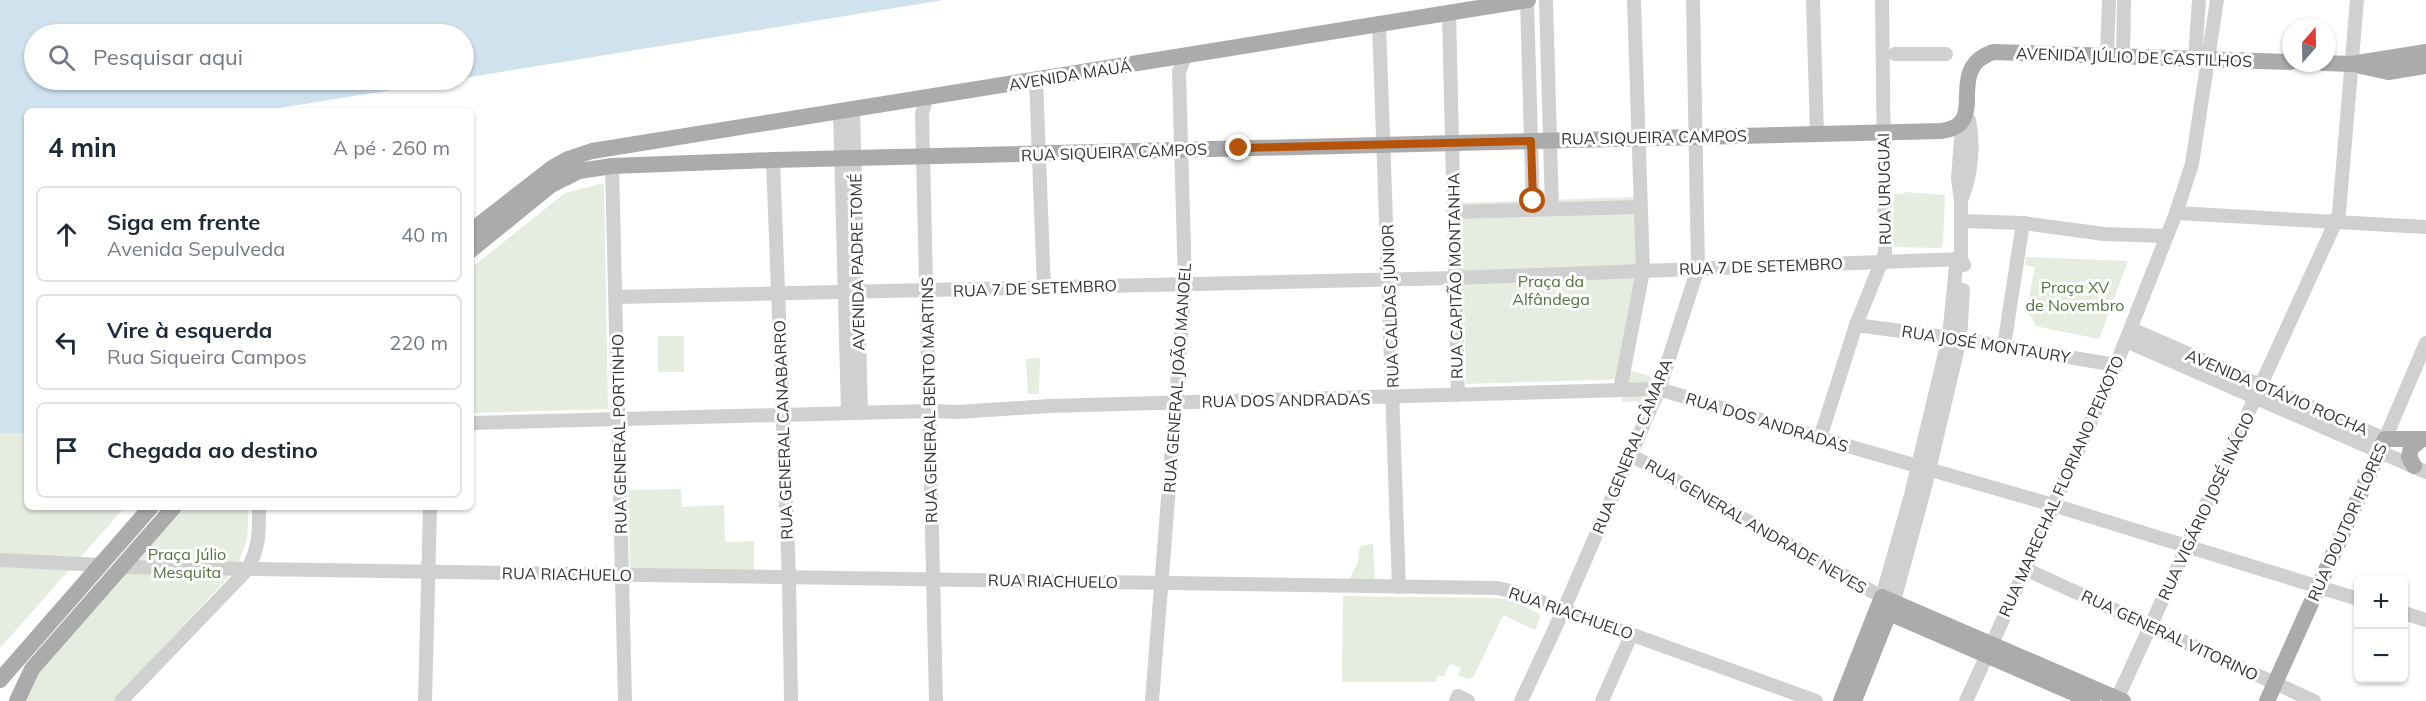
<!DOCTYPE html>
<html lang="pt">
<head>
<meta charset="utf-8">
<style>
	body { margin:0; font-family:Mulish,sans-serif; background:#f2f2f3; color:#1f2937 }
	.controls { position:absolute; right:18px; bottom:18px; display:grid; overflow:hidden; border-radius:9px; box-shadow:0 2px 4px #0004 }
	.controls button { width:54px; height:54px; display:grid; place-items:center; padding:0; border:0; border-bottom:2px solid #e0e1e3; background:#fff; color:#1f2937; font:30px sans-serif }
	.compass { position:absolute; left:2282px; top:18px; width:54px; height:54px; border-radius:50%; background:#fff; box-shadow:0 2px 4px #0004; rotate:20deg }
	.stop { position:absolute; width:18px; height:18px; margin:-14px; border:4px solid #b45309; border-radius:50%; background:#fff }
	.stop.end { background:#b45309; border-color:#fff; box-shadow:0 2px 6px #0008 }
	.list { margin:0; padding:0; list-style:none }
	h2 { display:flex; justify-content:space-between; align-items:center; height:78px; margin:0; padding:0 24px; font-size:26px }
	h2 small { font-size:20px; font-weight:400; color:#747a83 }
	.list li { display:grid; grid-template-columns:39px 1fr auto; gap:18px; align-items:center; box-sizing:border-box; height:96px; margin:0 12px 12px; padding:0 12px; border:2px solid #e0e1e3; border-radius:9px }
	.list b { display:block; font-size:22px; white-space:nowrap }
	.list p { margin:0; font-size:20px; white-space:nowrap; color:#747a83 }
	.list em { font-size:20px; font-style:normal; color:#747a83 }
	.icon { flex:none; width:33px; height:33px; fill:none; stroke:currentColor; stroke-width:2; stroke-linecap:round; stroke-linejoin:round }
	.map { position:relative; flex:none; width:2426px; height:701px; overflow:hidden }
	.search { position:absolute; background:#fff; box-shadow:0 2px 4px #0004; left:24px; top:24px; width:450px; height:66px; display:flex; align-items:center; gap:15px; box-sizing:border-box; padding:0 21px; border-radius:33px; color:#747a83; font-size:22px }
	.panel { position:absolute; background:#fff; box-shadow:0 2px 4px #0004; left:24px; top:108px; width:450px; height:402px; border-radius:9px }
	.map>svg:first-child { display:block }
	.green { fill:#e6ecdf }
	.water { fill:#cfe2ee }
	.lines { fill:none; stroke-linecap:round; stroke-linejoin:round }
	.minor { stroke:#d0d0d0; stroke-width:14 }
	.major { stroke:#ababab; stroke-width:16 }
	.route { stroke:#b45309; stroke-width:8 }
	.labels { text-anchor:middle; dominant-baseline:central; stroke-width:6; stroke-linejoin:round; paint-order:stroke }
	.street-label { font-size:16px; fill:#333; stroke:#fff }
	.park-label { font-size:16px; fill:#56703f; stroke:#fff }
</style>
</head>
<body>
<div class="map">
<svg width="2426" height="701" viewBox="0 0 2426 701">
	<rect width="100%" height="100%" fill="#fff"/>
	<g class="green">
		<path d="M 604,183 L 608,409 L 471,413 L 471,268 L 565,193 Z"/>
		<path d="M 1904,192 L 1945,195 L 1943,245 L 1941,248 L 1894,247 L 1892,244 L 1894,194 L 1904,194 Z"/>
		<path d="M 1636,197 L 1638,256 L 1625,368 L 1654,378 L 1644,401 L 1622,402 L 1624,379 L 1466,384 L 1460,203 Z"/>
		<path d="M 2026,257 L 2128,261 L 2099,339 L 2035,326 L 2033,319 L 2026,312 L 2035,267 L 2025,265 Z"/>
		<rect x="658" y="336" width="26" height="36"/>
		<path d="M 1040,358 L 1039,394 L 1028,394 L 1026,359 Z"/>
		<path d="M 0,433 L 27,433 L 27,507 L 125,507 L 0,648 Z"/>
		<path d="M 681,489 L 682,507 L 724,505 L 725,542 L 754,541 L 754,570 L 630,568 L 628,490 Z"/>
		<path d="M 185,507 L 249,507 L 247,540 L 236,569 L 113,701 L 24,701 L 36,675 Z"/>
		<path d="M 1373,544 L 1375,582 L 1349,580 L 1358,562 L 1360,546 Z"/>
		<path d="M 1343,596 L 1494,598 L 1508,599 L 1538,613 L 1540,618 L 1535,630 L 1503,615 L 1473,678 L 1467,679 L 1458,675 L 1461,668 L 1450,664 L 1444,677 L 1438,675 L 1435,682 L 1342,682 Z"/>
	</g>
	<path class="water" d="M 0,0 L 943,0 L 464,78 L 464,34 L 34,34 L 34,80 L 454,80 L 260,111 L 27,111 L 27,433 L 0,433 Z"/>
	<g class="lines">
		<g class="minor">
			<path d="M 1527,0 L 1533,210"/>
			<path d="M 1546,0 L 1552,209"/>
			<path d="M 1813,0 L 1817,133"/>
			<path d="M 1449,13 L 1458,395"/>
			<path d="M 1379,24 L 1399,587"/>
			<path d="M 1895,54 L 1946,54"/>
			<path d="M 2107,55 L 2109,0"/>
			<path d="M 2123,56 L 2124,0"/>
			<path d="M 2195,59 L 2199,0"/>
			<path d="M 1036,80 L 1044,288"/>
			<path d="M 926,99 L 922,114 L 936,701"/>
			<path d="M 853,110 L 861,413"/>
			<path d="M 840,112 L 848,413"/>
			<path d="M 773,160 L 789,578 L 791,701"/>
			<path d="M 612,166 L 625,701"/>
			<path d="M 1962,198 C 1971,174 1974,146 1969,120"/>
			<path d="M 1453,212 L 1640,207"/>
			<path d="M 2176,213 L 2426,227"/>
			<path d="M 1961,221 L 2023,223 L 2104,234 L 2167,236"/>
			<path d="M 1964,265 L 1961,259 L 1961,200 L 1958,179 L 1961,139 L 1966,115"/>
			<path d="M 616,297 L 1455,278 L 1961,259"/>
			<path d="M 1856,325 L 1960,339 L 2116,365"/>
			<path d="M 2131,329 L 2385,439 L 2426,343"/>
			<path d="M 2126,341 L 2426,472"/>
			<path d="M 2004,346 L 2023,223"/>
			<path d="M 1620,390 L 1643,271 L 1634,0"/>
			<path d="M 471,423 L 930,411 L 958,412 L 1049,406 L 1659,389 L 1820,438 L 2053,505 L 2358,599"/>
			<path d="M 1820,438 L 1856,325 L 1885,253 L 1882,0"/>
			<path d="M 1631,455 L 1882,597 L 1911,495 L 1949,337 L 1956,266 L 1961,259"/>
			<path d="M 0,560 L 102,565"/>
			<path d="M 122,567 L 1497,588 L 1511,591 L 1816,701"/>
			<path d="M 2025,569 L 2314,701"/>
			<path d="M 1894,601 L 1925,487 L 1960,339 L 1963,290"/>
			<path d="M 2404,613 L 2426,620"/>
			<path d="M 1992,644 L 2116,365 L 2176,213 L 2192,164 L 2217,0"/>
			<path d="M 2117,699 L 2336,221 L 2339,213 L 2357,0"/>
			<path d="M 121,701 L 247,570 C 260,546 259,533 259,507"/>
			<path d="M 425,701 L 430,507"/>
			<path d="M 1152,701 L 1185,284 L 1179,72 L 1185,57"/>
			<path d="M 1456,701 L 1458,696 L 1468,701"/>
			<path d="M 1521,701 L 1564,609 L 1659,389 L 1698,268 L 1693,0"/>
			<path d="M 1602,701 L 1628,642 L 1628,636 L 1625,631"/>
			<path d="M 1966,701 L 1987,655"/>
		</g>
		<g class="major">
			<path d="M 2323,63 L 2351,64 L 2426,52"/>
			<path d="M 2361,66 L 2388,72 L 2426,66"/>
			<path d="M 471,231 L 552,168 L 568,159 L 592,151 L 1528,0"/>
			<path d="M 471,250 L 551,185 L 579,171 L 612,166 L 773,160 L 1941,131 C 1992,125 1942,70 1993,52 L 2291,62"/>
			<path d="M 2414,466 L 2409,457 L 2411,448 L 2421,440"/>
			<path d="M 0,680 L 151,507"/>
			<path d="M 17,701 L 32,669 L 174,507"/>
			<path d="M 1841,701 L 1882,597 L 2123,701"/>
			<path d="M 1854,701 L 1889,613 L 2092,701"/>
			<path d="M 2267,701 L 2385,439 L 2426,439"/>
		</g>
	</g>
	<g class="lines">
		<path class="route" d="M 1239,148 L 1531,141 L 1533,201"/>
	</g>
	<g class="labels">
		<g class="street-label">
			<text transform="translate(2134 57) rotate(2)">AVENIDA JÚLIO DE CASTILHOS</text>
			<text transform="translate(1070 75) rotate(-9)">AVENIDA MAUÁ</text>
			<text transform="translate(1654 137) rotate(-1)">RUA SIQUEIRA CAMPOS</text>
			<text transform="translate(1114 152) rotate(-2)">RUA SIQUEIRA CAMPOS</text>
			<text transform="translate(1884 189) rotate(-91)">RUA URUGUAI</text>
			<text transform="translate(857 262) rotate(-91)">AVENIDA PADRE TOMÉ</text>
			<text transform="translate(1761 266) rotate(-2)">RUA 7 DE SETEMBRO</text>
			<text transform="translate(1455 276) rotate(-91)">RUA CAPITÃO MONTANHA</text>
			<text transform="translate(1035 288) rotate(-2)">RUA 7 DE SETEMBRO</text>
			<text transform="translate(1390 306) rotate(-92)">RUA CALDAS JÚNIOR</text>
			<text transform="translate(1986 344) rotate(9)">RUA JOSÉ MONTAURY</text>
			<text transform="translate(1177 378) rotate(-86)">RUA GENERAL JOÃO MANOEL</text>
			<text transform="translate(2277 392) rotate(23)">AVENIDA OTÁVIO ROCHA</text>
			<text transform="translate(929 400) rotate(-91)">RUA GENERAL BENTO MARTINS</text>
			<text transform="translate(1286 400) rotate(-1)">RUA DOS ANDRADAS</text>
			<text transform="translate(1767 422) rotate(17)">RUA DOS ANDRADAS</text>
			<text transform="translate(783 430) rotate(-92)">RUA GENERAL CANABARRO</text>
			<text transform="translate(619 434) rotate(-91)">RUA GENERAL PORTINHO</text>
			<text transform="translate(1632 446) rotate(-68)">RUA GENERAL CÂMARA</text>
			<text transform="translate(2061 486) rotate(-66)">RUA MARECHAL FLORIANO PEIXOTO</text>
			<text transform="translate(2206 506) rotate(-65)">RUA VIGÁRIO JOSÉ INÁCIO</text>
			<text transform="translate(2347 522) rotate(-66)">RUA DOUTOR FLORES</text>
			<text transform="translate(1756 526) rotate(30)">RUA GENERAL ANDRADE NEVES</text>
			<text transform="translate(567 574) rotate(1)">RUA RIACHUELO</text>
			<text transform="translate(1053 581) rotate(1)">RUA RIACHUELO</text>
			<text transform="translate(1571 613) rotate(19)">RUA RIACHUELO</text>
			<text transform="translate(2170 635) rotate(25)">RUA GENERAL VITORINO</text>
		</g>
		<g class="park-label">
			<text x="1551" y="281">Praça da<tspan x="1551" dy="18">Alfândega</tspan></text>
			<text x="2075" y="287">Praça XV<tspan x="2075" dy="18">de Novembro</tspan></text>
			<text x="187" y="554">Praça Júlio<tspan x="187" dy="18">Mesquita</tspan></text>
		</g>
	</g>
</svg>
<div class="controls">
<button>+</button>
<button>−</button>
</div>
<svg class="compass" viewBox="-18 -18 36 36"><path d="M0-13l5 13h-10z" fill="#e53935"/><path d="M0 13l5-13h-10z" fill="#747a83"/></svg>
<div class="stop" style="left:1533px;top:201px"></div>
<div class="stop end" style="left:1239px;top:148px"></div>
<div class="search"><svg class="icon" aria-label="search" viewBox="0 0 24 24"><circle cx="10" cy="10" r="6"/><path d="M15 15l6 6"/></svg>Pesquisar aqui</div>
<section class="panel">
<h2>4 min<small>A pé · 260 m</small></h2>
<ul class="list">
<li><svg class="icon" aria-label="ahead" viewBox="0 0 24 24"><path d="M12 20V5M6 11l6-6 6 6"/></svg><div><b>Siga em frente</b><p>Avenida Sepulveda</p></div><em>40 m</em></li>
<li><svg class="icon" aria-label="left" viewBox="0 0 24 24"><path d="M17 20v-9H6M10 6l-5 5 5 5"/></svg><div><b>Vire à esquerda</b><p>Rua Siqueira Campos</p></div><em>220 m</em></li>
<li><svg class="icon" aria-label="arrive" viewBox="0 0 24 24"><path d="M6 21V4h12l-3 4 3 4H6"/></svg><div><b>Chegada ao destino</b></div></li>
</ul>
</section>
</div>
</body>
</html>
